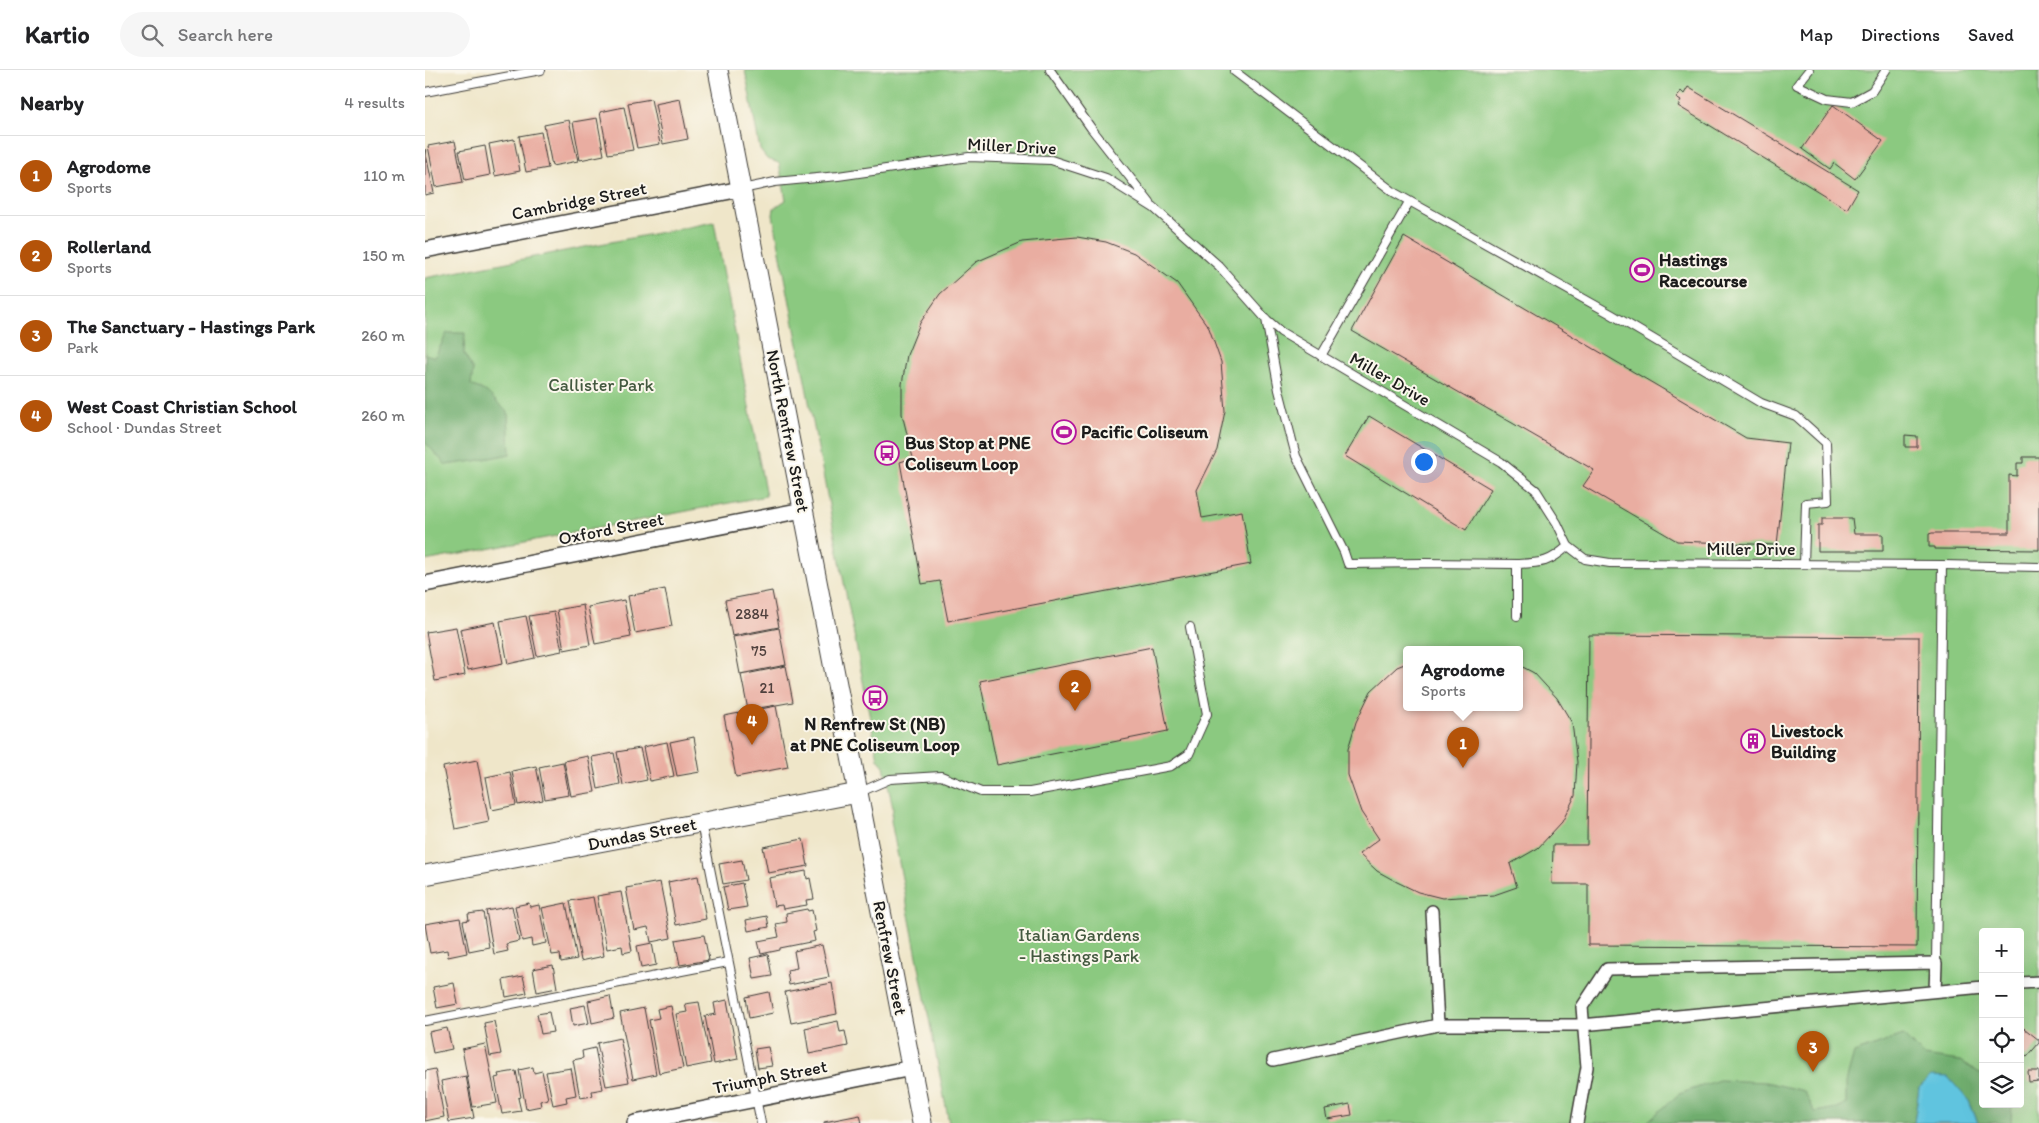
<!DOCTYPE html>
<html lang="en">
<head>
<meta charset="utf-8">
<style>
	body { margin:0; font-family:Itim,sans-serif; background:#f6f6f6; color:#202124 }
	.controls { position:absolute; right:15px; bottom:15px; display:grid; overflow:hidden; border-radius:5px; box-shadow:0 5px 20px #0002 }
	.controls button { width:45px; height:45px; display:grid; place-items:center; padding:0; border:0; border-bottom:1px solid #e0e0e0; background:#fff; color:#202124; font:25px sans-serif }
	.you { position:absolute; left:998px; top:391px; width:18px; height:18px; margin:-12px; border:4px solid #fff; border-radius:50%; background:#1a73e8; box-shadow:0 0 0 8px #1a73e833 }
	.badge { display:grid; place-items:center; width:32px; height:32px; border-radius:50%; background:#b45309; color:#fff; font-size:16px; font-weight:700 }
	.pin { position:absolute; translate:-50% -41px; filter:drop-shadow(0 1px 2px #0008) }
	.pin::after { content:''; position:absolute; top:26px; width:18px; height:15px; background:inherit; clip-path:polygon(0 0,100% 0,50% 100%) }
	.popup { position:absolute; left:978px; top:576px; width:120px; height:65px; box-sizing:border-box; display:grid; place-content:center; border-radius:5px; background:#fff; filter:drop-shadow(0 1px 4px #0005); font-size:16px; white-space:nowrap; color:#757577 }
	.popup b { font-size:19px; color:#202124 }
	.popup::after { content:''; position:absolute; left:50%; top:100%; margin-left:-10px; border:10px solid transparent; border-top-color:#fff }
	.list { margin:0; padding:0; list-style:none }
	h2 { display:flex; justify-content:space-between; align-items:center; height:65px; margin:0; padding:0 20px; font-size:21px }
	h2 small { font-size:16px; font-weight:400; color:#757577 }
	.list li { display:grid; grid-template-columns:32px 1fr auto; gap:15px; align-items:center; box-sizing:border-box; height:80px; padding:0 20px; border-top:1px solid #e0e0e0 }
	.list b { display:block; font-size:19px; white-space:nowrap }
	.list p { margin:0; font-size:16px; white-space:nowrap; color:#757577 }
	.list em { font-size:16px; font-style:normal; color:#757577 }
	.icon { flex:none; width:28px; height:28px; fill:none; stroke:currentColor; stroke-width:2; stroke-linecap:round; stroke-linejoin:round }
	.map { position:relative; flex:none; width:1614px; height:1053px; overflow:hidden }
	header { display:flex; align-items:center; gap:30px; box-sizing:border-box; height:70px; padding:0 25px; background:#fff; border-bottom:1px solid #e0e0e0 }
	header strong { font-size:24px }
	nav { display:flex; gap:28px; margin-inline-start:auto; font-size:18px }
	.search { width:350px; height:45px; background:#f6f6f6; display:flex; align-items:center; gap:12px; box-sizing:border-box; padding:0 18px; border-radius:28px; color:#757577; font-size:19px }
	main { display:flex }
	aside { flex:1; background:#fff }
	.map>svg:first-child { display:block }
	.green { fill:#8bc980; stroke:#54724e; fill-rule:evenodd }
	.forest { fill:#70ad6e; stroke:#466445 }
	.water { fill:#61c4df; stroke:#3e707e }
	.building { fill:#e9ada1 }
	.lines { fill:none; stroke-linecap:round; stroke-linejoin:round }
	.service-casing { stroke:#3c3a36; stroke-width:10 }
	.pedestrian-casing { stroke:#3c3a36; stroke-width:14 }
	.minor-casing { stroke:#3c3a36; stroke-width:18 }
	.tertiary-casing { stroke:#3c3a36; stroke-width:21 }
	.service { stroke:#fff; stroke-width:8 }
	.pedestrian { stroke:#fff; stroke-width:11 }
	.minor { stroke:#fff; stroke-width:15 }
	.tertiary { stroke:#fff; stroke-width:19 }
	.labels { text-anchor:middle; dominant-baseline:central; stroke-width:4; stroke-linejoin:round; paint-order:stroke }
	.number-label { font-size:15px; fill:#4f403d }
	.street-label { font-size:18px; fill:#1c1c1c; stroke:#fbf7ec }
	.poi-label { font-size:18px; font-weight:bold; fill:#1c1c1c; stroke:#fbf7ec; text-anchor:start }
	.park-label { font-size:18px; fill:#43593f; stroke:#fbf7ec }
</style>
</head>
<body>
<header>
<strong>Kartio</strong>
<div class="search"><svg class="icon" aria-label="search" viewBox="0 0 24 24"><circle cx="10" cy="10" r="6"/><path d="M15 15l6 6"/></svg>Search here</div>
<nav><a>Map</a><a>Directions</a><a>Saved</a></nav>
</header>
<main>
<aside>
<h2>Nearby<small>4 results</small></h2>
<ul class="list">
<li><span class="badge">1</span><div><b>Agrodome</b><p>Sports</p></div><em>110 m</em></li>
<li><span class="badge">2</span><div><b>Rollerland</b><p>Sports</p></div><em>150 m</em></li>
<li><span class="badge">3</span><div><b>The Sanctuary - Hastings Park</b><p>Park</p></div><em>260 m</em></li>
<li><span class="badge">4</span><div><b>West Coast Christian School</b><p>School · Dundas Street</p></div><em>260 m</em></li>
</ul>
</aside>
<div class="map">
<svg width="1614" height="1053" viewBox="0 0 1614 1053">
	<rect width="100%" height="100%" fill="#fbf7ec"/>
	<filter id="ink" filterUnits="userSpaceOnUse"><feTurbulence type="fractalNoise" baseFrequency=".02" numOctaves="2"/><feDisplacementMap in="SourceGraphic" scale="10" xChannelSelector="R" yChannelSelector="G"/><feConvolveMatrix kernelMatrix="1 2 1 2 8 2 1 2 1" color-interpolation-filters="sRGB"/></filter>
	<filter id="wash" filterUnits="userSpaceOnUse"><feTurbulence type="fractalNoise" baseFrequency=".0096" numOctaves="4" result="noise"/><feDisplacementMap in="SourceGraphic" scale="20" xChannelSelector="R" yChannelSelector="G"/><feGaussianBlur stdDeviation="1.12" result="paint"/><feColorMatrix in="noise" values="0 0 0 0 0 0 0 0 0 0 0 0 0 0 0 0 0 1.4 0 .05"/><feComposite in="paint" operator="in"/></filter>
	<g filter="url(#wash)">
		<rect width="100%" height="100%" fill="#efe6c9"/>
		<g class="green">
			<path d="M 320,0 L 1614,0 L 1614,1053 L 524,1053 L 466,751 L 468,738 L 459,696 L 453,689 L 348,145 L 349,138 L 361,130 L 354,93 L 342,89 L 335,80 ZM 982,579 L 1094,579 L 1094,637 L 982,637 ZM 1558,862 L 1595,862 L 1595,1034 L 1558,1034 Z"/>
			<path d="M 289,152 L 341,426 L 0,491 L 0,208 Z"/>
		</g>
		<g class="forest">
			<path d="M 22,263 L 40,263 L 39,284 L 48,300 L 46,315 L 62,322 L 83,343 L 85,384 L 50,391 L 21,395 L 0,372 L 0,284 L 10,287 Z"/>
			<path d="M 1478,965 L 1499,986 L 1535,991 L 1558,1005 L 1558,1034 L 1587,1034 L 1586,1053 L 1553,1053 L 1544,1031 L 1494,1018 L 1489,1053 L 1221,1053 L 1254,1024 L 1294,1010 L 1341,1012 L 1379,1021 L 1390,1042 L 1412,1038 L 1421,1034 L 1421,1012 L 1429,983 Z"/>
		</g>
		<path class="water" d="M 1506,1006 L 1523,1007 L 1544,1031 L 1553,1053 L 1489,1053 L 1494,1018 Z"/>
		<g id="blocks">
			<g class="building">
				<path d="M 1263,17 L 1433,120 L 1422,139 L 1253,36 L 1256,31 L 1251,28 L 1256,21 L 1259,24 Z"/>
				<path d="M 226,29 L 235,74 L 212,78 L 203,33 Z"/>
				<path d="M 255,29 L 263,69 L 238,74 L 230,34 Z"/>
				<path d="M 1408,35 L 1458,71 L 1430,109 L 1409,93 L 1405,99 L 1377,79 Z"/>
				<path d="M 199,37 L 208,80 L 183,84 L 175,42 Z"/>
				<path d="M 172,48 L 179,85 L 155,90 L 148,52 Z"/>
				<path d="M 144,50 L 153,91 L 127,96 L 119,55 Z"/>
				<path d="M 116,62 L 123,98 L 101,102 L 94,66 Z"/>
				<path d="M 89,69 L 95,101 L 70,106 L 64,74 Z"/>
				<path d="M 30,71 L 38,112 L 11,117 L 3,76 Z"/>
				<path d="M 60,76 L 65,105 L 40,110 L 34,81 Z"/>
				<path d="M 0,79 L 9,123 L 0,125 Z"/>
				<path d="M 652,167 L 681,172 L 709,183 L 752,213 L 784,258 L 796,292 L 800,341 L 792,380 L 772,420 L 777,448 L 817,441 L 826,494 L 523,551 L 515,511 L 497,514 L 475,392 L 488,388 L 477,344 L 477,314 L 482,285 L 495,253 L 515,224 L 551,192 L 597,172 Z"/>
				<path d="M 979,167 L 1321,368 L 1363,373 L 1352,475 L 1252,471 L 1158,416 L 1169,400 L 927,261 Z"/>
				<path d="M 944,346 L 1066,419 L 1041,460 L 920,386 Z"/>
				<path d="M 1480,365 L 1492,366 L 1492,377 L 1480,377 Z"/>
				<path d="M 1598,387 L 1614,387 L 1614,480 L 1510,479 L 1510,477 L 1504,477 L 1504,464 L 1507,463 L 1584,463 L 1584,405 L 1592,406 L 1592,393 L 1598,393 Z"/>
				<path d="M 1397,448 L 1427,448 L 1429,464 L 1458,464 L 1458,481 L 1393,481 L 1393,455 L 1397,455 Z"/>
				<path d="M 240,519 L 247,556 L 210,563 L 203,526 Z"/>
				<path d="M 347,521 L 354,557 L 307,566 L 300,530 Z"/>
				<path d="M 199,530 L 206,567 L 170,574 L 163,537 Z"/>
				<path d="M 158,535 L 165,575 L 139,580 L 132,540 Z"/>
				<path d="M 129,542 L 137,581 L 112,586 L 104,546 Z"/>
				<path d="M 101,546 L 110,588 L 83,594 L 75,551 Z"/>
				<path d="M 70,552 L 78,593 L 43,600 L 35,559 Z"/>
				<path d="M 31,557 L 40,605 L 10,611 L 1,562 Z"/>
				<path d="M 354,558 L 361,595 L 315,604 L 308,567 Z"/>
				<path d="M 1164,565 L 1494,567 L 1492,877 L 1163,875 L 1163,814 L 1127,814 L 1128,775 L 1162,775 Z"/>
				<path d="M 727,577 L 743,661 L 572,695 L 555,611 Z"/>
				<path d="M 982,593 L 982,637 L 1094,637 L 1094,595 L 1109,603 L 1132,628 L 1147,653 L 1152,692 L 1150,726 L 1137,752 L 1113,778 L 1085,794 L 1092,817 L 1069,825 L 1017,828 L 993,822 L 972,812 L 952,801 L 934,784 L 954,769 L 936,742 L 923,705 L 923,679 L 931,652 L 946,621 L 972,597 Z"/>
				<path d="M 361,596 L 368,632 L 323,640 L 316,605 Z"/>
				<path d="M 351,636 L 363,697 L 311,707 L 299,646 Z"/>
				<path d="M 269,667 L 275,702 L 252,706 L 245,672 Z"/>
				<path d="M 242,672 L 249,706 L 225,711 L 218,677 Z"/>
				<path d="M 215,678 L 222,710 L 198,715 L 192,682 Z"/>
				<path d="M 189,683 L 195,714 L 173,719 L 167,687 Z"/>
				<path d="M 163,686 L 170,722 L 146,726 L 139,691 Z"/>
				<path d="M 52,690 L 64,752 L 30,759 L 18,697 Z"/>
				<path d="M 138,692 L 144,725 L 120,729 L 114,697 Z"/>
				<path d="M 111,696 L 118,730 L 93,735 L 87,701 Z"/>
				<path d="M 85,702 L 91,735 L 67,740 L 61,707 Z"/>
				<path d="M 378,769 L 383,796 L 343,803 L 338,777 Z"/>
				<path d="M 317,790 L 321,810 L 298,814 L 294,794 Z"/>
				<path d="M 381,801 L 382,809 L 385,808 L 389,829 L 381,830 L 382,835 L 358,839 L 357,835 L 349,836 L 344,808 Z"/>
				<path d="M 273,806 L 281,849 L 251,855 L 243,812 Z"/>
				<path d="M 235,812 L 246,868 L 226,872 L 223,857 L 209,860 L 201,818 Z"/>
				<path d="M 317,813 L 322,837 L 303,840 L 298,817 Z"/>
				<path d="M 196,822 L 207,881 L 198,883 L 197,876 L 182,879 L 172,826 Z"/>
				<path d="M 168,827 L 179,886 L 156,891 L 145,831 Z"/>
				<path d="M 104,833 L 105,837 L 114,835 L 121,873 L 107,876 L 106,869 L 97,871 L 90,836 Z"/>
				<path d="M 141,833 L 152,889 L 136,892 L 135,884 L 127,885 L 117,838 Z"/>
				<path d="M 87,836 L 94,871 L 81,874 L 83,881 L 69,884 L 61,841 Z"/>
				<path d="M 382,839 L 383,841 L 387,840 L 391,861 L 388,862 L 390,871 L 355,878 L 355,880 L 336,884 L 333,871 L 354,867 L 351,854 L 362,852 L 361,843 Z"/>
				<path d="M 58,842 L 64,877 L 44,881 L 38,851 L 44,850 L 43,844 Z"/>
				<path d="M 342,846 L 344,857 L 323,861 L 321,850 Z"/>
				<path d="M 35,848 L 42,883 L 23,887 L 22,880 L 5,883 L 0,854 Z"/>
				<path d="M 279,865 L 284,890 L 255,895 L 250,870 Z"/>
				<path d="M 227,873 L 231,895 L 216,898 L 212,876 Z"/>
				<path d="M 397,875 L 404,907 L 364,915 L 362,900 L 372,898 L 369,881 Z"/>
				<path d="M 343,884 L 347,906 L 329,909 L 325,888 Z"/>
				<path d="M 128,895 L 132,918 L 112,922 L 108,899 Z"/>
				<path d="M 98,906 L 102,923 L 81,927 L 78,910 Z"/>
				<path d="M 29,913 L 33,934 L 12,938 L 8,917 Z"/>
				<path d="M 407,913 L 412,944 L 366,953 L 360,922 Z"/>
				<path d="M 344,922 L 348,943 L 324,948 L 321,927 Z"/>
				<path d="M 185,926 L 189,948 L 167,953 L 163,931 Z"/>
				<path d="M 302,930 L 313,989 L 289,994 L 280,946 L 291,944 L 289,933 Z"/>
				<path d="M 274,932 L 286,993 L 261,998 L 251,944 L 262,942 L 260,934 Z"/>
				<path d="M 160,935 L 164,953 L 148,956 L 145,938 Z"/>
				<path d="M 246,936 L 258,998 L 234,1003 L 224,950 L 234,948 L 232,939 Z"/>
				<path d="M 219,938 L 231,1004 L 208,1009 L 195,943 Z"/>
				<path d="M 124,942 L 128,962 L 116,964 L 112,944 Z"/>
				<path d="M 69,951 L 76,984 L 65,986 L 59,953 Z"/>
				<path d="M 413,951 L 415,962 L 420,961 L 423,976 L 384,984 L 380,958 Z"/>
				<path d="M 1595,955 L 1614,970 L 1614,973 L 1602,987 L 1595,982 Z"/>
				<path d="M 22,958 L 27,979 L 8,983 L 4,962 Z"/>
				<path d="M 195,968 L 204,1012 L 181,1016 L 172,973 Z"/>
				<path d="M 60,974 L 72,1033 L 48,1037 L 37,979 Z"/>
				<path d="M 343,977 L 347,996 L 333,998 L 330,979 Z"/>
				<path d="M 170,978 L 178,1019 L 167,1021 L 168,1026 L 155,1028 L 148,990 L 158,988 L 157,981 Z"/>
				<path d="M 108,997 L 109,1003 L 117,1001 L 123,1029 L 115,1031 L 116,1036 L 101,1039 L 94,1000 Z"/>
				<path d="M 146,998 L 151,1025 L 141,1027 L 142,1032 L 128,1035 L 121,1002 Z"/>
				<path d="M 10,999 L 19,1047 L 0,1051 L 0,1001 Z"/>
				<path d="M 91,1001 L 96,1027 L 93,1028 L 96,1041 L 77,1044 L 70,1008 L 74,1007 L 73,1004 Z"/>
				<path d="M 1603,1001 L 1614,1001 L 1614,1011 L 1604,1012 Z"/>
				<path d="M 41,1006 L 49,1048 L 24,1052 L 16,1011 Z"/>
				<path d="M 925,1034 L 927,1045 L 902,1049 L 900,1039 Z"/>
				<path d="M 435,1045 L 437,1053 L 399,1053 L 399,1052 Z"/>
			</g>
		</g>
	</g>
	<g filter="url(#ink)">
		<use href="#blocks" fill-opacity="0" stroke="#3c3a36" stroke-width="1"/>
		<g class="lines">
			<g class="service-casing">
				<g id="service">
					<path d="M 625,0 L 666,58 L 725,133"/>
					<path d="M 1384,0 L 1372,15 L 1402,29 L 1427,32 L 1447,21 L 1461,0"/>
					<path d="M 809,1 L 970,123 L 1186,244 L 1336,333 L 1371,346 L 1401,373 L 1403,431 L 1381,433 L 1379,494"/>
					<path d="M 0,22 L 116,0"/>
					<path d="M 317,119 L 350,112 L 413,106 L 544,87 L 626,90 L 681,108 L 729,138 L 794,196 L 841,249 L 856,262 L 1076,392 L 1111,420 L 1132,453 L 1143,476 L 1160,489 L 1185,493 L 1517,495 L 1614,497"/>
					<path d="M 841,249 L 854,320 L 871,386 L 919,482 L 923,494 L 999,493 L 1092,494"/>
					<path d="M 896,286 L 984,132"/>
					<path d="M 1092,546 L 1092,494 C 1117,493 1124,493 1143,476"/>
					<path d="M 433,723 L 465,709 L 516,706 L 556,722 L 605,722 L 746,696 L 764,684 L 782,644 L 765,557"/>
					<path d="M 276,753 L 336,1053"/>
					<path d="M 1511,893 L 1517,495"/>
					<path d="M 0,951 L 303,892"/>
				</g>
			</g>
			<g class="pedestrian-casing">
				<g id="pedestrian">
					<path d="M 1007,841 L 1013,955 L 1157,955 L 1558,917"/>
					<path d="M 1595,913 L 1614,912"/>
					<path d="M 848,990 L 1013,955"/>
					<path d="M 1152,1053 L 1162,997 L 1157,937 L 1182,899 L 1511,893 L 1510,921"/>
				</g>
			</g>
			<g class="minor-casing">
				<g id="minor">
					<path d="M 0,180 L 316,119"/>
					<path d="M 0,514 L 378,440"/>
					<path d="M 210,1053 L 487,998"/>
				</g>
			</g>
			<g class="tertiary-casing">
				<g id="tertiary">
					<path d="M 293,0 L 497,1053"/>
					<path d="M 0,805 L 433,723"/>
				</g>
			</g>
			<use href="#service" class="service"/>
			<use href="#pedestrian" class="pedestrian"/>
			<use href="#minor" class="minor"/>
			<use href="#tertiary" class="tertiary"/>
		</g>
	</g>
	<defs>
		<g id="stadium-ring" transform="scale(1.25)"><circle r="9.5" fill="#fbf7ec" stroke="#b5179e" stroke-width="1.5"/><path d="M0-5a6.5 5 0 1 0 0 10a6.5 5 0 1 0 0-10ZM-3.5-1.8h7v3.6h-7Z" fill="#b5179e"/></g>
		<g id="bus-ring" transform="scale(1.25)"><circle r="9.5" fill="#fbf7ec" stroke="#b5179e" stroke-width="1.5"/><path d="M-5-6H5V4H4V6H2V4H-2V6H-4V4H-5ZM-3.5-4V0h7V-4ZM-3.5 1.2v1.5H-2V1.2ZM2 1.2v1.5H3.5V1.2Z" fill="#b5179e"/></g>
		<g id="building-ring" transform="scale(1.25)"><circle r="9.5" fill="#fbf7ec" stroke="#b5179e" stroke-width="1.5"/><path d="M-4-6H4V6H1V3H-1V6H-4ZM-2.5-4.3h1.7v1.8h-1.7ZM.8-4.3h1.7v1.8H.8ZM-2.5-1h1.7V.8h-1.7ZM.8-1h1.7V.8H.8Z" fill="#b5179e"/></g>
	</defs>
	<g fill-rule="evenodd">
		<use href="#stadium-ring" x="1217" y="200"/>
		<use href="#stadium-ring" x="639" y="362"/>
		<use href="#bus-ring" x="462" y="383"/>
		<use href="#bus-ring" x="450" y="628"/>
		<use href="#building-ring" x="1328" y="671"/>
	</g>
	<g class="labels">
		<g class="number-label">
			<text x="327" y="544">2884</text>
			<text x="334" y="581">75</text>
			<text x="342" y="618">21</text>
		</g>
		<g class="street-label">
			<text transform="translate(587 76) rotate(3)">Miller Drive</text>
			<text transform="translate(154 131) rotate(-11)">Cambridge Street</text>
			<text transform="translate(965 309) rotate(30)">Miller Drive</text>
			<text transform="translate(363 361) rotate(79)">North Renfrew Street</text>
			<text transform="translate(186 459) rotate(-11)">Oxford Street</text>
			<text x="1326" y="479">Miller Drive</text>
			<text transform="translate(217 764) rotate(-11)">Dundas Street</text>
			<text transform="translate(465 888) rotate(79)">Renfrew Street</text>
			<text transform="translate(345 1007) rotate(-11)">Triumph Street</text>
		</g>
		<g class="poi-label">
			<text x="1234" y="190">Hastings<tspan x="1234" dy="21">Racecourse</tspan></text>
			<text x="656" y="362">Pacific Coliseum</text>
			<text x="480" y="373">Bus Stop at PNE<tspan x="480" dy="21">Coliseum Loop</tspan></text>
			<text x="450" y="654" text-anchor="middle">N Renfrew St (NB)<tspan x="450" dy="21">at PNE Coliseum Loop</tspan></text>
			<text x="1346" y="661">Livestock<tspan x="1346" dy="21">Building</tspan></text>
		</g>
		<g class="park-label">
			<text x="176" y="315">Callister Park</text>
			<text x="654" y="865">Italian Gardens<tspan x="654" dy="21">- Hastings Park</tspan></text>
		</g>
	</g>
</svg>
<div class="controls">
<button>+</button>
<button>−</button>
<button><svg class="icon" aria-label="locate" viewBox="0 0 24 24"><circle cx="12" cy="12" r="6"/><path d="M12 2v4M12 18v4M2 12h4M18 12h4"/></svg></button>
<button><svg class="icon" aria-label="layers" viewBox="0 0 24 24"><path d="M12 4l9 5-9 5-9-5zM3 14l9 5 9-5"/></svg></button>
</div>
<div class="you"></div>
<div class="pin badge" style="left:1038px;top:698px">1</div>
<div class="popup"><b>Agrodome</b>Sports</div>
<div class="pin badge" style="left:650px;top:641px">2</div>
<div class="pin badge" style="left:1388px;top:1002px">3</div>
<div class="pin badge" style="left:327px;top:675px">4</div>
</div>
</main>
</body>
</html>
